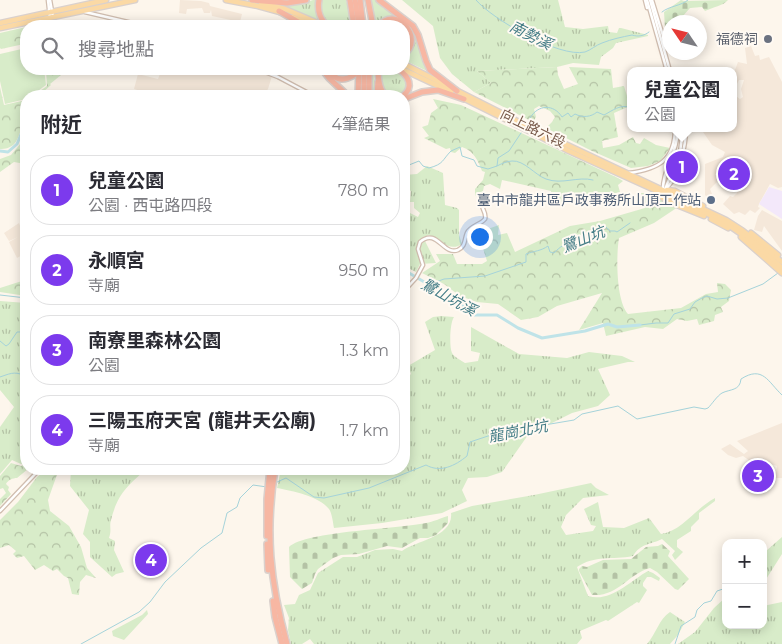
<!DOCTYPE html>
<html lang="zh-TW">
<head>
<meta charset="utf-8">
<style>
	body { margin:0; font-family:Montserrat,"Noto Sans TC",sans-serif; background:#f2f2f3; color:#2b2b33 }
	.controls { position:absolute; right:15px; bottom:15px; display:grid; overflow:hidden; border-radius:10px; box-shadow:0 2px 12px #0003 }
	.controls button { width:45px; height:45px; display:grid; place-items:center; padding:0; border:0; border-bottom:1px solid #e1e1e2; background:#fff; color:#2b2b33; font:25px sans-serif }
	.compass { position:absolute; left:662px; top:15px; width:45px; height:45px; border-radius:50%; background:#fff; box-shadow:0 2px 12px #0003; rotate:305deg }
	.you { position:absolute; left:479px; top:236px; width:18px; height:18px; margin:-12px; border:4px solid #fff; border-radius:50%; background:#1a73e8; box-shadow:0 0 0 8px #1a73e833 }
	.badge { display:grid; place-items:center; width:32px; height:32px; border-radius:50%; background:#7c3aed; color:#fff; font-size:16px; font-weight:700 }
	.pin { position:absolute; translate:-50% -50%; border:2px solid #fff; box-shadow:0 1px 5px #0006 }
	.popup { position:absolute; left:627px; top:67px; width:110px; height:65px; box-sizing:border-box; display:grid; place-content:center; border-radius:10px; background:#fff; filter:drop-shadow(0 1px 4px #0005); font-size:16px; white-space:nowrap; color:#7c7c81 }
	.popup b { font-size:19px; color:#2b2b33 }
	.popup::after { content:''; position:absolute; left:50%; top:100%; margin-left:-10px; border:10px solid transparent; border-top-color:#fff }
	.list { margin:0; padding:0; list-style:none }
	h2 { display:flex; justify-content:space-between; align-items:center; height:65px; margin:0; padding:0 20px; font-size:21px }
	h2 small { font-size:16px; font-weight:400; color:#7c7c81 }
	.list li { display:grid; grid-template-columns:32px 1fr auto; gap:15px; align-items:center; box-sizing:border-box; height:70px; margin:0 10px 10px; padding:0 10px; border:1px solid #e1e1e2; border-radius:20px }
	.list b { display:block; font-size:19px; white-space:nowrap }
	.list p { margin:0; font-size:16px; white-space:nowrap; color:#7c7c81 }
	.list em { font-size:16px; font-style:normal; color:#7c7c81 }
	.icon { flex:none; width:28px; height:28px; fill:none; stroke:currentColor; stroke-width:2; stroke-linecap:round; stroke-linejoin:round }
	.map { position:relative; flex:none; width:782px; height:644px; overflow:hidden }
	.search { position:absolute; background:#fff; box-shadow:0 2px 12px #0003; left:20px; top:20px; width:390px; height:55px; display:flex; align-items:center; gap:12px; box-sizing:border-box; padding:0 18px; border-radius:20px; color:#7c7c81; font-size:19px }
	.panel { position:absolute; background:#fff; box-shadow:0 2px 12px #0003; left:20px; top:90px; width:390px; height:385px; border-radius:20px }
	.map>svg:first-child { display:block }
	.residential { fill:#f5e8da }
	.education { fill:#f3e8fa }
	.grass { fill:url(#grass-tufts) }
	.forest { fill:url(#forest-crowns) }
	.cemetery { fill:url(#cemetery-stones) }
	.green { fill:#d8ecc9 }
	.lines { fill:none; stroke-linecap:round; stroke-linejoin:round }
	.stream { stroke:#a5d3da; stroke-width:1 }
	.river { stroke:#bfe3e8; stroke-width:3 }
	.minor-casing { stroke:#d1beb0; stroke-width:5 }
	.major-casing { stroke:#dad1cd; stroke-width:7 }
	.highway-casing { stroke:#dad1cd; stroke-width:8 }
	.minor { stroke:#fff; stroke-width:2.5 }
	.major { stroke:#fbd9a5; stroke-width:4.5 }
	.highway { stroke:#f7b7a3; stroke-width:5 }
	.worship-dot { fill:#6b7280; stroke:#fffaf3; stroke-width:2 }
	.service-dot { fill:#5c6f8a; stroke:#fffaf3; stroke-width:2 }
	.labels { text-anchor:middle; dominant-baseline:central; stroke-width:4; stroke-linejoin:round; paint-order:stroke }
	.worship-label { font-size:14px; fill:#5b616d; stroke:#fffaf3; text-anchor:end }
	.street-label { font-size:14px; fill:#7a5c4d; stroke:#fffaf3 }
	.service-label { font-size:14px; fill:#4e5e75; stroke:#fffaf3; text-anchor:end }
	.water-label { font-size:15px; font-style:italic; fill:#437c86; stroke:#fffaf3 }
</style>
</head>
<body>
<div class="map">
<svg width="782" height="644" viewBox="0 0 782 644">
	<defs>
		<pattern id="grass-tufts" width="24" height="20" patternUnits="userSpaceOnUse" patternTransform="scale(1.25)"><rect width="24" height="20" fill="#d8ecc9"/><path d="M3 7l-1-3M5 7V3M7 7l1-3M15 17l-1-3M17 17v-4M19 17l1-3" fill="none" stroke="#b4c2a5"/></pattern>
		<pattern id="forest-crowns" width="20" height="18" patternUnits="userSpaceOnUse" patternTransform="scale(1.25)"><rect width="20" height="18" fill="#d8ecc9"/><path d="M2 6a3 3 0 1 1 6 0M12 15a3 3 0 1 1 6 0" fill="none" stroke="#b4c2a5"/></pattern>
		<pattern id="cemetery-stones" width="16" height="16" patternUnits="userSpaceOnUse" patternTransform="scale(1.25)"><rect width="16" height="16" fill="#d8ecc9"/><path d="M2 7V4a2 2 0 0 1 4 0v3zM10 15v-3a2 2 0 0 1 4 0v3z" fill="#b4c2a5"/></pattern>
	</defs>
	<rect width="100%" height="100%" fill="#fdf6ec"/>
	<g class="residential">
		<path d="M 180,0 L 201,1 L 209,3 L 210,6 L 242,14 L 240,22 L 212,16 L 211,10 L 210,13 L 204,13 L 202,8 L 187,9 L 186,14 L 179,13 Z"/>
		<path d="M 751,46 L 755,56 L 759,55 L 760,60 L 769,57 L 782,82 L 782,187 L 778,188 L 770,184 L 759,204 L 758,207 L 760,208 L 755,213 L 750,210 L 745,215 L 739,212 L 734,214 L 723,204 L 730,196 L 733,197 L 737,193 L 735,181 L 738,178 L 738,171 L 732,169 L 731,174 L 715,174 L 719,180 L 710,189 L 712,194 L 707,197 L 705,195 L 705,164 L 723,157 L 725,152 L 712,145 L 703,132 L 705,128 L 733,128 L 733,94 L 740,99 L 743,97 L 741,89 L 744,80 L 739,80 L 737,84 L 733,84 L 733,75 L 738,62 L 747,64 L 745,48 Z"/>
		<path d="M 162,69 L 251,69 L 272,76 L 268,89 L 263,96 L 157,96 L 134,89 L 138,74 L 158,79 Z"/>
		<path d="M 762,210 L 782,221 L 782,251 L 764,226 L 762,232 L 754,230 L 758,216 Z"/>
		<path d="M 19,223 L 26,242 L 26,253 L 17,258 L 9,242 L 18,237 L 9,241 L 4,233 Z"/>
		<path d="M 782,423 L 782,478 L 775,478 L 768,482 L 767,475 L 769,473 L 776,472 L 777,466 L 759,460 L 750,461 L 743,456 L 736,458 L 728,455 L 721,449 L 730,444 L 744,454 L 748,451 L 737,441 Z"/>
	</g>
	<path class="education" d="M 769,187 L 782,191 L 782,219 L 759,204 Z"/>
	<g class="grass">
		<path d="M 313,0 L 317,0 L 317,15 L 322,23 L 281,6 L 300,4 Z"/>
		<path d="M 322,0 L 346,0 L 353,25 L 351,26 C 345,26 335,28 330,25 C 321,21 320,8 322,0 Z"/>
		<path d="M 370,0 L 375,0 L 383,8 L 403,19 L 415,32 L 429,72 L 404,60 L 404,56 C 414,48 415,41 410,29 L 385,18 L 375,26 Z"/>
		<path d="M 402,0 L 558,0 L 565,27 L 583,29 L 608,26 L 609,32 L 617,33 L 619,28 L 621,28 L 648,35 L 648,36 L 616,43 L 613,48 L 601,57 L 599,65 L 573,63 L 557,67 L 477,71 L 491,83 L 474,92 L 452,74 L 440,58 L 433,26 Z"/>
		<path d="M 372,69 C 393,69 400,65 408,87 C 403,95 397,98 387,95 L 383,90 L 380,77 L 382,77 L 382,74 L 374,72 L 375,96 L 373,96 Z"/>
		<path d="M 427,166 L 443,173 L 445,205 L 457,208 L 459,210 L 459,235 L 462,244 C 450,252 440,241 429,235 L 423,237 L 436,263 L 420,264 L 416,272 L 404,266 L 404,212 L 408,212 L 418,217 L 420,213 L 414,208 L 414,202 L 410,202 L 411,191 L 407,189 L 409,184 L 404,182 L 404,175 L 417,174 Z"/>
		<path d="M 0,301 L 26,303 L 26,463 L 21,464 L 12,460 L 0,474 L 0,427 L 14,407 L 0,390 Z"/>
		<path d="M 441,316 L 454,317 C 450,322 449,346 452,353 C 455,358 461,360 465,363 L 478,361 L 480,353 L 471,351 L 471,327 L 519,354 L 567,358 L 589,352 L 622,356 L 635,362 L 628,362 L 598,369 L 610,395 L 598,406 L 572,413 L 528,435 L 502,472 L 487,477 L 468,478 L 462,490 L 467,501 L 442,513 L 382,523 L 334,528 C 333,523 332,513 329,509 C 319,496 292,491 277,488 L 281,469 L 404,469 L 404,380 L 411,374 L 408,366 L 435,350 L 425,322 L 433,317 Z"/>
		<path d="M 71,469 L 146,469 C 127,487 118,493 111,520 C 109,527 112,529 109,538 L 115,541 L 114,550 L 124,572 L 116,574 L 112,577 L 90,557 L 90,542 L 83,534 L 89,510 L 70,486 Z"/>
		<path d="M 591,483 L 596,488 L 609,495 L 583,498 L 566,515 L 561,527 L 566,535 L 593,531 L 596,526 L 591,525 L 584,509 L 598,502 L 603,527 L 624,528 L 649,518 L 661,534 C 682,531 696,508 715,498 L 715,501 L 699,513 L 699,519 L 691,527 L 691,531 L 677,540 L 677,547 L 683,552 L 675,560 L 672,555 L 675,551 L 662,539 C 650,545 641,543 633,556 C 612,560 595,555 577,567 L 588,596 C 610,603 630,581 648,571 L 653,573 L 660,578 L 659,581 L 651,577 L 647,577 L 643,583 L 643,586 L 647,590 L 639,603 L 637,602 L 608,621 L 606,620 L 580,631 L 582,638 L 577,644 L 314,644 L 310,639 L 302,644 L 291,644 L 288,630 L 289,618 L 284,605 L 295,604 L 299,595 L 310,590 L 318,573 L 343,557 L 357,557 L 375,550 L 393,549 L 402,551 C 415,541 454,537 451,513 L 472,506 L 534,495 Z"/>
		<path d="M 782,537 L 782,554 L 763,584 L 763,550 L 766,551 Z"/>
		<path d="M 726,597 L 726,625 L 763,625 L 763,606 L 782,602 L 782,644 L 678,644 L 695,632 L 714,608 Z"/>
		<path d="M 670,612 L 685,622 L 678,635 L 670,644 L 647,644 C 656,634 659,619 670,612 Z"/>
	</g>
	<g class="forest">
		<path d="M 26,27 L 26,41 L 24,44 L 1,49 L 0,48 L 0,33 Z"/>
		<path d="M 557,67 L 558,75 L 564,89 L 578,84 L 569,67 L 611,69 L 613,88 L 624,86 L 630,106 L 614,113 L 618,137 L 602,141 L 603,148 L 619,145 L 633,137 L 636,143 L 640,144 L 644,138 L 656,145 L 670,148 L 660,161 L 648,166 L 631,168 L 592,151 L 546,128 L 552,122 L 555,117 L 550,111 L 539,106 L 534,109 L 536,117 L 533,122 L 474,92 L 491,83 L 477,71 Z"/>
		<path d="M 46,69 L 66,69 L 66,71 L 50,84 L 51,85 L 42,93 L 45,95 L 52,91 L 61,93 L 62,96 L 33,96 L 47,86 Z"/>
		<path d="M 0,87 L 4,105 L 26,100 C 26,110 21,136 15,143 C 11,148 5,149 0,149 Z"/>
		<path d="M 433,99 L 461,105 L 618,178 L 623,181 L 618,185 L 620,192 L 599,197 L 589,206 L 583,205 L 574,192 L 565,194 L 561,205 L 551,206 L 551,191 L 502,180 L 500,189 L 490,184 L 484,186 L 482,196 L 479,198 L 475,195 L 475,189 L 483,180 L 485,172 L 482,171 C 478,161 474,151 462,147 L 455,153 L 451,152 L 450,148 L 446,149 L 424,138 L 429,136 L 422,127 L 428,125 L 431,113 L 438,108 Z"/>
		<path d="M 26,137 L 25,164 L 14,162 L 0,172 L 0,159 L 11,155 Z"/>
		<path d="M 641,193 L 645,193 L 678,207 L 654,223 L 619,238 C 616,256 616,301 628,314 L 681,308 L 706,294 L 718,292 L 717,283 L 725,284 L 731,290 L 729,301 L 721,307 L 723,312 L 715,315 L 714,321 L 699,325 L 697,319 L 687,321 L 677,319 L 663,329 L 645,327 L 606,336 L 603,323 L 579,330 L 602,293 L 557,306 L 538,317 L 521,320 L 498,304 L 477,302 L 460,296 L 444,284 L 422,273 L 440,261 L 436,254 L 453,254 L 457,264 L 482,264 L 487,261 L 480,239 L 468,240 L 472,232 L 483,224 L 485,230 L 499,225 L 498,235 L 507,233 L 515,252 L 570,226 L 600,221 L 645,208 Z"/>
		<path d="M 25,280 L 26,296 L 0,292 L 0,288 Z"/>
		<path d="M 11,463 L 21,466 L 26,464 L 26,469 L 28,469 L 17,478 C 13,478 8,480 6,484 L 9,487 L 8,490 L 11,494 L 0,506 L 0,499 L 6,493 L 3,488 L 0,489 L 0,476 Z"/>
		<path d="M 47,469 L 59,469 L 48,500 L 50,511 L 69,526 L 81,547 L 87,568 L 96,578 L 86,575 L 80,582 L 79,595 L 72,594 L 68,578 L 64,576 L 57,569 L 53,571 L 44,565 L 35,570 L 24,556 L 17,558 L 13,554 L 16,551 L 9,545 L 0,548 L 0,520 L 18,502 L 37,477 Z"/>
	</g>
	<g class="cemetery">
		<path d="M 681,0 L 684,1 L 728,0 C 723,6 713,7 705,11 L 702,7 L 690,8 L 682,17 L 680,15 L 668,22 L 668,26 L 665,28 L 664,12 Z"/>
		<path d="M 448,516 L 448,523 L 436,535 L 428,538 L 420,538 L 402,548 L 387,546 L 359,554 L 341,555 L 333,558 L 318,569 L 315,574 L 312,583 L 302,589 L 290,577 L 289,547 C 306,531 399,529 426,523 C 433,522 441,518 448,516 Z"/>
		<path d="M 662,544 L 670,551 L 668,556 L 689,579 L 678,590 L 675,589 L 657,572 L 650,568 C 628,574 618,597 592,595 L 579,571 L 579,569 L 582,566 L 587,567 L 603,560 L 631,559 L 646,547 L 658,546 Z"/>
	</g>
	<g class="green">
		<path d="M 26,48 L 26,69 L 44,69 L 46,85 L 31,96 L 26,96 L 26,99 L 5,104 L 0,81 L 0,54 Z"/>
		<path d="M 761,463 L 770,465 L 766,475 L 766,480 L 769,481 L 767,486 L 755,488 L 746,484 L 745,482 L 750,475 L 762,471 Z"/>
		<path d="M 147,610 L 148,614 L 124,640 L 113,636 L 112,631 L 142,615 Z"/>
	</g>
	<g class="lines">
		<g class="stream">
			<path d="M 476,0 C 492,19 559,58 585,52 C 591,50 596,45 602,43 C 612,39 622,37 632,35 C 638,37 644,36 649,32"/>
			<path d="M 662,12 C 669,6 681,6 688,0"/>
			<path d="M 530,118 C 538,104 554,104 562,117 L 568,113 L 571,117 L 575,114 C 583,118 591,117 597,112 L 604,115 C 612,111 621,103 631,108"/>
			<path d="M 497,166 C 501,164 507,161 512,161 C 524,160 535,175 546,179 C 562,185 578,176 593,180"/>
			<path d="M 404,167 L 419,161 L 423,166 L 429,168 C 444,164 442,160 451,151 L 460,147 L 462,156 L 474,160 L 477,166 L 488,169 L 497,166 L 498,158 L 509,151 L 521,133"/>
			<path d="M 428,285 L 444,279 L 485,276 L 526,262 L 526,254 C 534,251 541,251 548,246 L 550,252 L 554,253 C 560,247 564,243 573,245 C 583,236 597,237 606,227 L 610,231 L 615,231 L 617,232 L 630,223"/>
			<path d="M 0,295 L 26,298"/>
			<path d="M 640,325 L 656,323 L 668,323 L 674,314 L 690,309 L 695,302 L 702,298 L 707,296 L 717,299 L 728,298 L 763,284 L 778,273"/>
			<path d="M 0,341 L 6,346 L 9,344 L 17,332 L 26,332"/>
			<path d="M 0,377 C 9,374 14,371 23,375"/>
			<path d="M 275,483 L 286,478 L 314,497 L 324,498 L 369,488 L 426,465 C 440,473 455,466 467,456 L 470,442 L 497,433 L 574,420 L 582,414 L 618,406 L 637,419 L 694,407 L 705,409 L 708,408 C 712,404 717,396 722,393 C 730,389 740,391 741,379 C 763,365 768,382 782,395"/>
			<path d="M 81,644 L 139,612 L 150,602 L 165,582 L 201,548 L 222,533 L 227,513 L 237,507 L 240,498 L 253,485 L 267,487"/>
			<path d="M 675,644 L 681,626 L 695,617 L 697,610 L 704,603 L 711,601 L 717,591 L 726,588"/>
		</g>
		<g class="river">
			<path d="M 0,151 L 8,152 L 17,144 L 26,122"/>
			<path d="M 404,270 L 453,299 L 475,315 L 497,315 L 518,328 L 542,338 L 585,331 L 608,324 L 617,327 L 640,325"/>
		</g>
		<g class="minor-casing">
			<g id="minor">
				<path d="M 48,0 L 50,18"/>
				<path d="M 50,0 L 53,17"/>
				<path d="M 645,0 L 647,8"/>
				<path d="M 647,0 L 667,71"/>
				<path d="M 650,0 L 670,71"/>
				<path d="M 652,0 L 664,39"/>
				<path d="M 85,12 L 145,26"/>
				<path d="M 257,69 L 278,77 L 314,96"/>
				<path d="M 664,69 L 664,71"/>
				<path d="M 674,70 L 674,71"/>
				<path d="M 629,173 C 658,169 675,161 675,128"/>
				<path d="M 666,187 L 680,153 L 683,128"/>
				<path d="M 665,189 C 679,179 686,145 686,128"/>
				<path d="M 663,190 C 662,171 678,152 678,128"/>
				<path d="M 404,291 L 416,278 L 423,265 L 418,249 L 420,242 C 437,227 443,256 458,250 C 466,246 464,240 467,233 C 470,226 480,225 485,219 C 487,213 481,208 481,202"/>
				<path d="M 0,511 L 40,469"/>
			</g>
		</g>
		<g class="major-casing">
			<g id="major">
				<path d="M 226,0 L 258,6 L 280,12"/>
				<path d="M 261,3 L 285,9 L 325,26"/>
				<path d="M 292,17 L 316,26"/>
				<path d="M 0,23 L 106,0"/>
				<path d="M 0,28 L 135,0"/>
				<path d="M 404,64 L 527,126 L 726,220 L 743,231 L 782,262"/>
				<path d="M 402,69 L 451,92"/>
				<path d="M 463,98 L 569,151 L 721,220 L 750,240 L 782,268"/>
				<path d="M 667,190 L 675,191 L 703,206"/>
				<path d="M 661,196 L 667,201 L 704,216"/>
				<path d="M 711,219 L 728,228"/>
				<path d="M 751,233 L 778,255"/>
				<path d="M 741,237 L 782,273"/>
			</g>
		</g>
		<g class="highway-casing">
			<g id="highway">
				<path d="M 252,0 L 287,3 L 306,0"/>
				<path d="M 319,0 C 317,10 320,20 328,26"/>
				<path d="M 350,0 L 354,26"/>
				<path d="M 355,0 L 359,26"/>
				<path d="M 360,0 L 363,26"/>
				<path d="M 368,0 L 373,26"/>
				<path d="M 379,0 L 413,26 L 418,35 L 426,61 L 430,70 L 457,91"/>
				<path d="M 279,11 L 305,26"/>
				<path d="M 379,26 C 396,4 425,39 404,54"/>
				<path d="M 322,69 L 329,78 L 348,96"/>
				<path d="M 327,69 C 334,80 343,82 354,75 L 356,69"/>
				<path d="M 364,69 L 364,96"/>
				<path d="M 369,69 L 369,96"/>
				<path d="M 378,69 C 378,78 379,90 386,96"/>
				<path d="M 398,69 C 409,76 414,87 403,96"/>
				<path d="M 358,96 L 359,69"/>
				<path d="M 377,96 L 378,82"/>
				<path d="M 404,99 L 422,92 L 438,90 L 464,99"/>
				<path d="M 275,469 C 265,532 270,582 287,644"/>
				<path d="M 267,536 L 267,499 L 270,469"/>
				<path d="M 267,544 L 268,570"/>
				<path d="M 273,601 L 275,617 L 282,644"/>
			</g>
		</g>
		<use href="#minor" class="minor"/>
		<use href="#major" class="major"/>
		<use href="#highway" class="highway"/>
	</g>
	<circle class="worship-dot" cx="768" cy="39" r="5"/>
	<circle class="service-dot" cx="711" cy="200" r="5"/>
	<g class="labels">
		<g class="worship-label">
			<text x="758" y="39">福德祠</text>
		</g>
		<g class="street-label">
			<text transform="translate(533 128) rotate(26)">向上路六段</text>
		</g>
		<g class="service-label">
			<text x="701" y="200">臺中市龍井區戶政事務所山頂工作站</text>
		</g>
		<g class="water-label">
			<text transform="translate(531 35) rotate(27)">南勢溪</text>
			<text transform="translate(583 239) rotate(-22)">鷺山坑</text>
			<text transform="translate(449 297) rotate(29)">鷺山坑溪</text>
			<text transform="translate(518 431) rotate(-11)">龍崗北坑</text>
		</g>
	</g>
</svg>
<div class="controls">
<button>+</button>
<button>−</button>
</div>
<svg class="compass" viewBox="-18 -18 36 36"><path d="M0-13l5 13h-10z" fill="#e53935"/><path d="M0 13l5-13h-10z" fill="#7c7c81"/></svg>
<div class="you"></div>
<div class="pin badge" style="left:682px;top:167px">1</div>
<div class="popup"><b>兒童公園</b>公園</div>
<div class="pin badge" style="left:734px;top:174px">2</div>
<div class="pin badge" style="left:758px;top:476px">3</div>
<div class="pin badge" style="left:151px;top:560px">4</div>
<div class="search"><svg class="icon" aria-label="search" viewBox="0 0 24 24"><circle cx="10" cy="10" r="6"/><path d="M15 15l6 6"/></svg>搜尋地點</div>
<section class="panel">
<h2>附近<small>4筆結果</small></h2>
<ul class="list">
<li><span class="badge">1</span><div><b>兒童公園</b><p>公園 · 西屯路四段</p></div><em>780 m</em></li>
<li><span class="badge">2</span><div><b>永順宮</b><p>寺廟</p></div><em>950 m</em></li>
<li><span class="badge">3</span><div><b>南寮里森林公園</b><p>公園</p></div><em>1.3 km</em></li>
<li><span class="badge">4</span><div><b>三陽玉府天宮 (龍井天公廟)</b><p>寺廟</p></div><em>1.7 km</em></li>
</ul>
</section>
</div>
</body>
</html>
